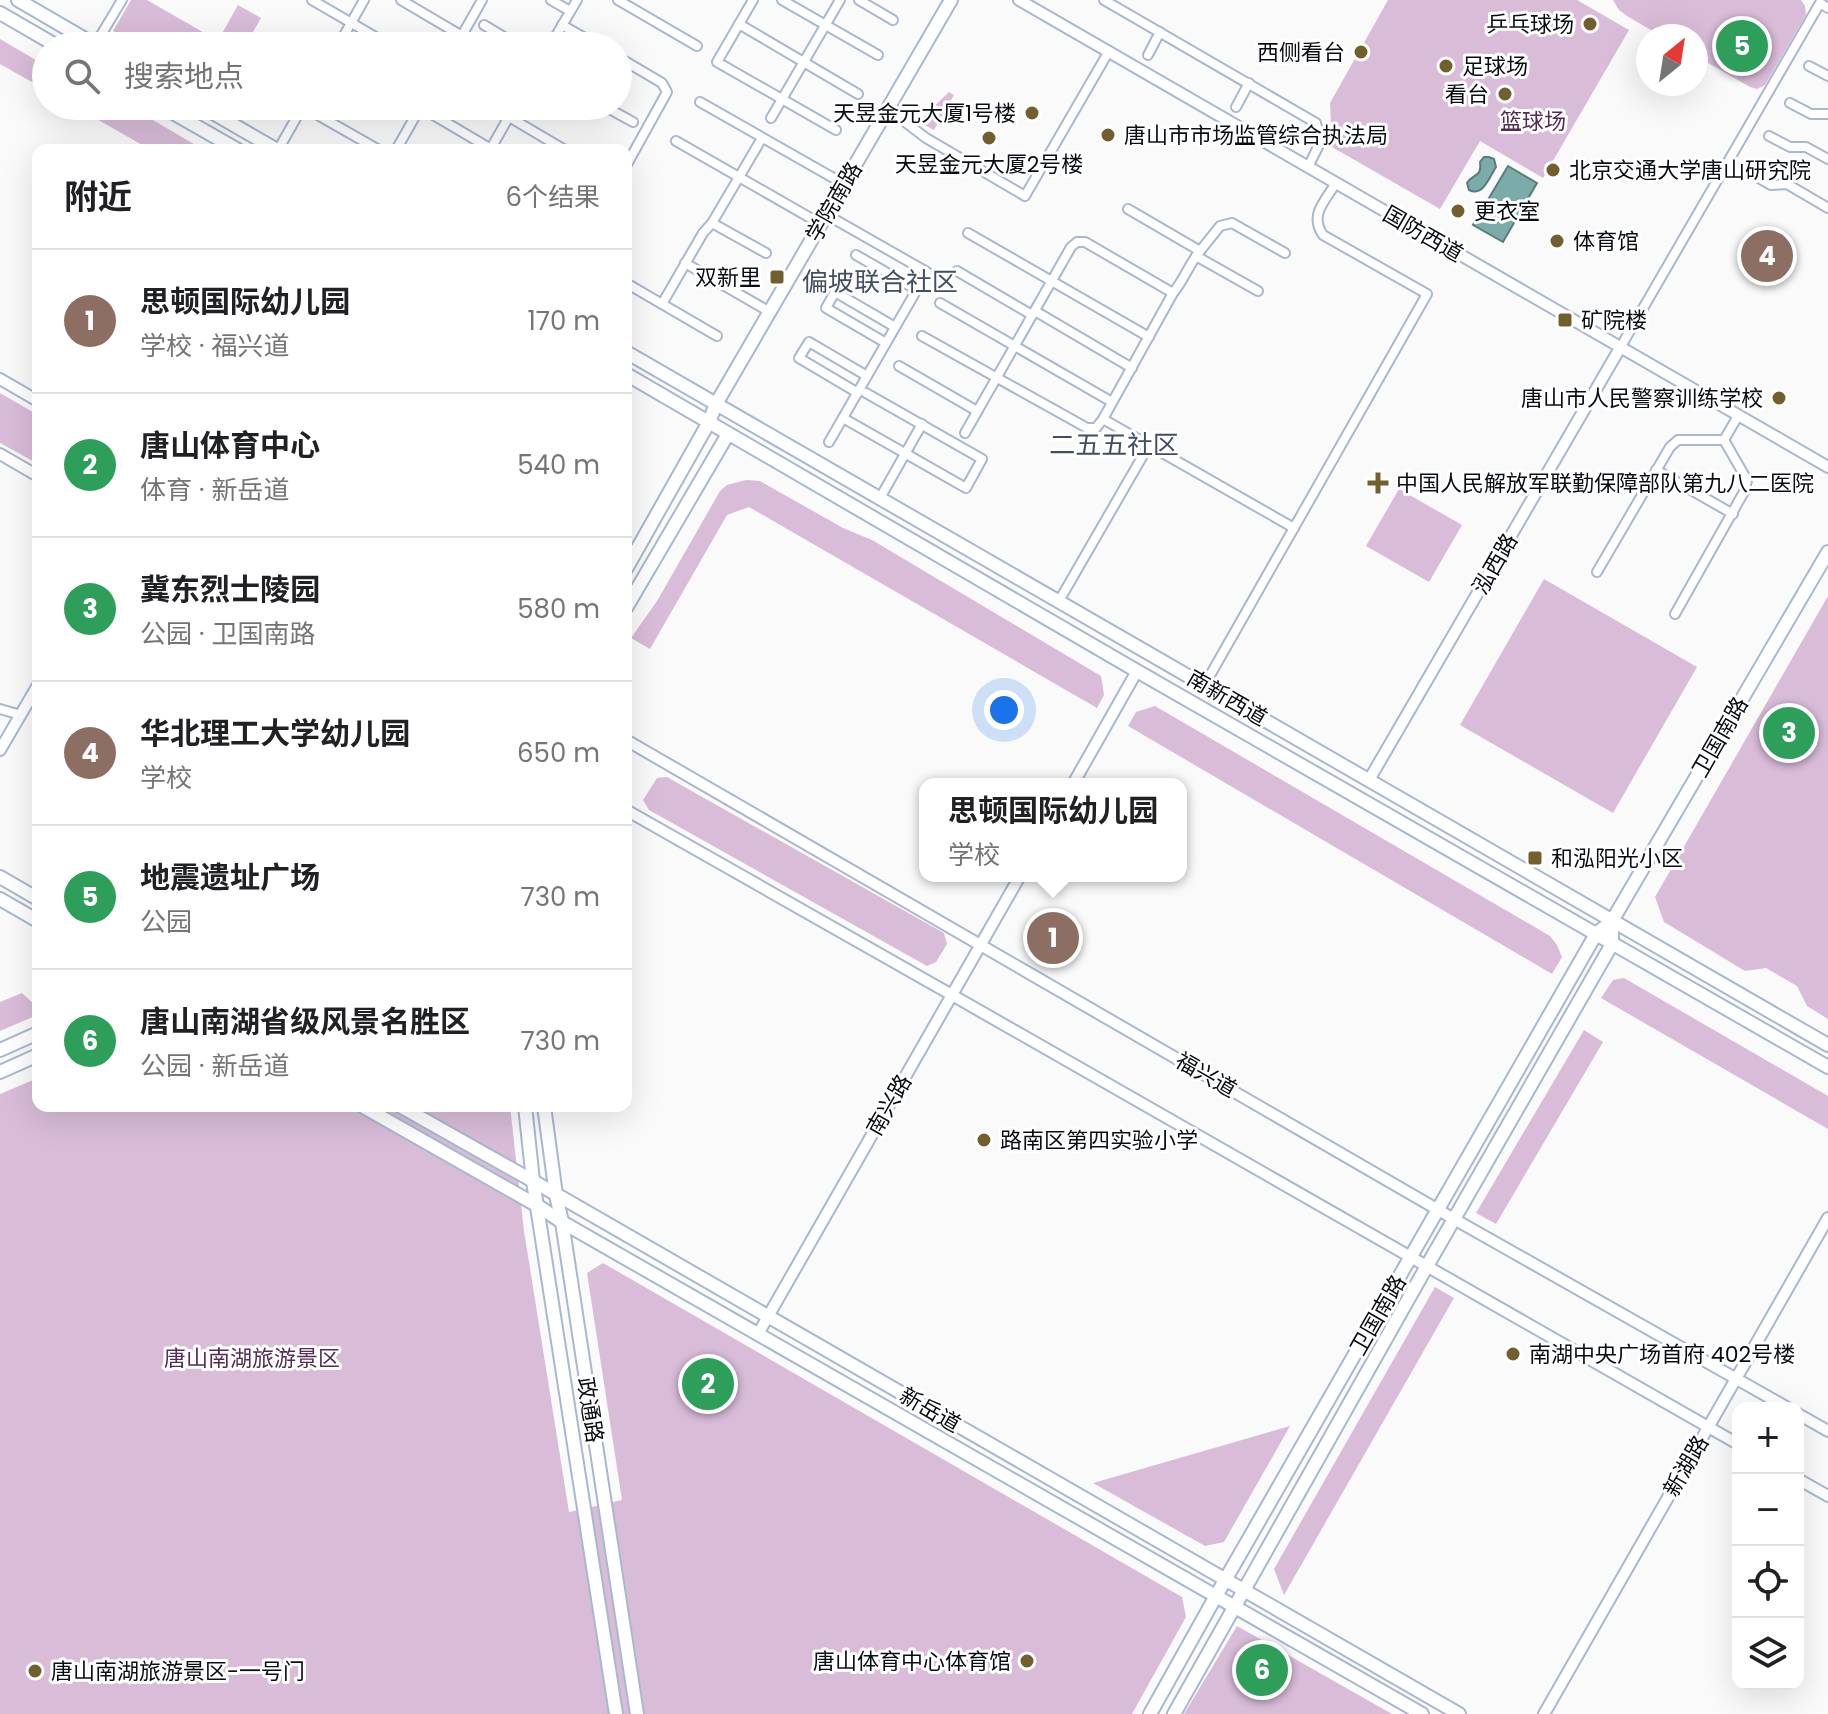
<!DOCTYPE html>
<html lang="zh">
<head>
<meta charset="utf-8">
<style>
	body { margin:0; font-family:Poppins,"Noto Sans SC",sans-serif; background:#f2f2f2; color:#202124 }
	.controls { position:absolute; right:24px; bottom:24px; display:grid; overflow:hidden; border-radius:16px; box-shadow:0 8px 32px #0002 }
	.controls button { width:72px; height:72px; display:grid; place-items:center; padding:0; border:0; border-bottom:2px solid #e0e0e0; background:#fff; color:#202124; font:40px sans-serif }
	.compass { position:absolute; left:1636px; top:24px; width:72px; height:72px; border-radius:50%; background:#fff; box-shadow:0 8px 32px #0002; rotate:30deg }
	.you { position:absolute; left:1004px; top:710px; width:28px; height:28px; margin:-20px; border:6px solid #fff; border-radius:50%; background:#1a73e8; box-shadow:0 0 0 12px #1a73e833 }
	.badge { display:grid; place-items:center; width:52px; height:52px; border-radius:50%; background:#d93025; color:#fff; font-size:26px; font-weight:700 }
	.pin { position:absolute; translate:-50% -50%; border:4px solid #fff; box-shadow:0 2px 8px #0006 }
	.popup { position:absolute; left:919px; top:778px; width:268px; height:104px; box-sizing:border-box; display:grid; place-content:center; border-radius:16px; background:#fff; filter:drop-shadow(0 2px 6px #0005); font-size:26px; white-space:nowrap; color:#757577 }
	.popup b { font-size:30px; color:#202124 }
	.popup::after { content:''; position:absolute; left:50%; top:100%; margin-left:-16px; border:16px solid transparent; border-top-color:#fff }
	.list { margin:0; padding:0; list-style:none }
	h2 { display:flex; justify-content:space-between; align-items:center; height:104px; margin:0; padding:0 32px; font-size:34px }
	h2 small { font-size:26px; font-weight:400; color:#757577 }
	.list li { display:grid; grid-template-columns:52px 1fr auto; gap:24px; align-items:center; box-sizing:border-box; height:144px; padding:0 32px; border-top:2px solid #e0e0e0 }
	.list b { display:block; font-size:30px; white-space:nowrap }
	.list p { margin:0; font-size:26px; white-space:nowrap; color:#757577 }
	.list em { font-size:26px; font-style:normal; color:#757577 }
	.icon { flex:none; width:44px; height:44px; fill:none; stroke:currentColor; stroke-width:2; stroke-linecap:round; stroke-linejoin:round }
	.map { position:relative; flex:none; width:1828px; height:1714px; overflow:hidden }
	.search { position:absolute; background:#fff; box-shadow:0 8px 32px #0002; left:32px; top:32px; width:600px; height:88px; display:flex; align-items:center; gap:20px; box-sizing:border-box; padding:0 28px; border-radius:44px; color:#757577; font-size:30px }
	.panel { position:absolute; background:#fff; box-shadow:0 8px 32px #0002; left:32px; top:144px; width:600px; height:968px; border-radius:16px }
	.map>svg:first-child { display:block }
	.green { fill:#d9bcd8 }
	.water { fill:#7caca9; stroke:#597c7c; stroke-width:2 }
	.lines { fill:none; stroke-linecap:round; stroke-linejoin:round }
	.minor-casing { stroke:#a9b8cf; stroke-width:12 }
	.tertiary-casing { stroke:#a9b8cf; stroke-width:14 }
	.secondary-casing { stroke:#a9b8cf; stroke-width:16 }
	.primary-casing { stroke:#a9b8cf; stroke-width:16 }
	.minor { stroke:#fff; stroke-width:8 }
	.tertiary { stroke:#fff; stroke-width:10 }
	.secondary { stroke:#fff; stroke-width:12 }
	.primary { stroke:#fff; stroke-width:12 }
	.poi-dot { fill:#715f2d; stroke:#fff; stroke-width:3 }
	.labels { text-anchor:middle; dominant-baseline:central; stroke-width:6; stroke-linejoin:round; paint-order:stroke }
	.poi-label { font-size:22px; fill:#080d14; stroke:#fff; text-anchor:start }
	.park-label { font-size:22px; fill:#532d53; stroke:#fff }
	.street-label { font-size:22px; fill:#080d14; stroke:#fff }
	.quarter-label { font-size:26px; fill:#424e62; stroke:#fff }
</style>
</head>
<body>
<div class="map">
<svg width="1828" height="1714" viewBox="0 0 1828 1714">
	<rect width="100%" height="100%" fill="#fafafa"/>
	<g class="green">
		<path d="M 131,0 L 147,0 L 227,46 L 139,46 L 113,31 Z"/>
		<path d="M 1388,0 L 1577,0 L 1629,30 L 1543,178 L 1480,141 L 1440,209 L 1332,147 L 1330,103 Z"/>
		<path d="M 1613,0 L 1801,0 L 1805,6 L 1806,15 L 1765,85 L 1757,89 L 1750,87 L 1696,56 L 1696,36 L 1661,36 L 1627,16 L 1619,10 Z"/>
		<path d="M 238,5 L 261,18 L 245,46 L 231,46 L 219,39 Z"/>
		<path d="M 0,39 L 46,66 L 46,90 L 0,64 Z"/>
		<path d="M 949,92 L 954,95 L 934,130 L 923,124 L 922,118 Z"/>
		<path d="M 74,106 L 129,106 L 204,150 L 151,150 Z"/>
		<path d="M 0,393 L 38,415 L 38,464 L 0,443 Z"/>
		<path d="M 746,480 L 760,481 L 843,528 L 872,540 L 1101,676 L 1104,695 L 1097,708 L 749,507 L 727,515 L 650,649 L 631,638 L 657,601 L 720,491 L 727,485 Z"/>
		<path d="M 1399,489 L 1462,525 L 1429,582 L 1366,546 Z"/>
		<path d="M 1544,579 L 1697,667 L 1613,813 L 1460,725 Z"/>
		<path d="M 1828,596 L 1828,1019 L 1807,1006 L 1797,986 L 1766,968 L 1745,971 L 1664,922 L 1655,897 Z"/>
		<path d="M 1155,706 L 1550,936 L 1557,945 L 1562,957 L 1552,974 L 1128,726 L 1136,712 Z"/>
		<path d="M 667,777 L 944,933 L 947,944 L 936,962 L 927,966 L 649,810 L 643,800 L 657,778 Z"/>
		<path d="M 1624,978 L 1828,1096 L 1828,1129 L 1601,998 L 1613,980 Z"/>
		<path d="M 22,993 L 34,1004 L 35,1016 L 0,1031 L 0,1002 Z"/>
		<path d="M 1584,1030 L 1603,1042 L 1496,1224 L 1476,1213 Z"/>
		<path d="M 38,1078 L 38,1106 L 510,1106 L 524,1231 L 569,1512 L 622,1500 L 587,1273 L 603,1263 L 1182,1597 L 1186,1617 L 1132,1714 L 0,1714 L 0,1094 Z"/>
		<path d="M 1435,1287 L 1454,1298 L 1284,1595 L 1274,1569 Z"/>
		<path d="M 1290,1426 L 1224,1542 L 1205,1546 L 1093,1483 Z"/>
		<path d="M 1237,1626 L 1392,1714 L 1184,1714 Z"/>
	</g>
	<g class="water">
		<path d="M 1484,157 L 1489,157 L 1494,159 L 1496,167 C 1489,178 1483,197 1469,190 L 1467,183 C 1473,173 1482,178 1480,162 Z"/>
		<path d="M 1508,166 L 1537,183 L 1503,242 L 1473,225 Z"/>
	</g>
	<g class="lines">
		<g class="minor-casing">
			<g id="minor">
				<path d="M 312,0 L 391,46"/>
				<path d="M 401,0 L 462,36"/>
				<path d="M 551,0 L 570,11"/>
				<path d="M 618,0 L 697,46"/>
				<path d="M 753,0 L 717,62 L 836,130"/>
				<path d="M 782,0 L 878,55"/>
				<path d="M 859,0 L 893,20"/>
				<path d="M 1104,0 L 1316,123 L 1321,141 L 1308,167"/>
				<path d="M 739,24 L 858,94"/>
				<path d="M 484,25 L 519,46"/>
				<path d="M 562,25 L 599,46"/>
				<path d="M 95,45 L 122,0"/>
				<path d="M 338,46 L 364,0"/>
				<path d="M 456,46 L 482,0"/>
				<path d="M 550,46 L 577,0"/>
				<path d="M 1148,55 L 1160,32"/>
				<path d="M 618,57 L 662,83 L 667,92 L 626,166"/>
				<path d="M 1809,66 L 1828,76"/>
				<path d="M 700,102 L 844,184"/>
				<path d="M 1790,103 L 1811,114 L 1828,114"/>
				<path d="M 302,106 L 379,150"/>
				<path d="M 400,106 L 416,115"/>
				<path d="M 604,106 L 633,122"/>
				<path d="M 1236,107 L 1249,83"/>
				<path d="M 888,109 L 926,138 L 1025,196 L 1109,51"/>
				<path d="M 430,113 L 491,149"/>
				<path d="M 509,117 L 565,150"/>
				<path d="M 771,118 L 840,0"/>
				<path d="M 1769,136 L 1790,147 L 1806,147 L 1828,159"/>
				<path d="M 762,138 L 712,223 L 766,253"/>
				<path d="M 676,141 L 821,224"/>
				<path d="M 278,150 L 303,106"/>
				<path d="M 396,150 L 421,106"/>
				<path d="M 490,150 L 515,106"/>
				<path d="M 1750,173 L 1771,185 L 1787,184 L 1828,208"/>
				<path d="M 827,215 L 927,272 L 829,442"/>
				<path d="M 968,233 L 1149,337"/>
				<path d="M 1200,251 L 1220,226 L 1232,223 L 1285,253"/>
				<path d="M 856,255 L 917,290"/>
				<path d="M 1196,256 L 1258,291"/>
				<path d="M 685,263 L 770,312"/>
				<path d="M 957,271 L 1032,315"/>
				<path d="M 626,283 L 717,336"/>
				<path d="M 1173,293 L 1103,419 L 1294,528"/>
				<path d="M 940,303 L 1112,402"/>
				<path d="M 662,304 L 703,233 L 712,223"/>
				<path d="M 1035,311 L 1132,368"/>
				<path d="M 922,336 L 1087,428 L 1096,428 L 1103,419"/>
				<path d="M 886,343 L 826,308 L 835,292 L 895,327"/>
				<path d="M 1620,348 L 1820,3 L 1828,8"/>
				<path d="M 899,366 L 977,411"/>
				<path d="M 858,393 L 799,358 L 809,342 L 867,376"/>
				<path d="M 843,418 L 966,488 L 982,459 L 866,393"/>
				<path d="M 965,433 L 1071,247 L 1077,242 L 1085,242 L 1173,293 C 1184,280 1189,264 1200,251 L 1128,209"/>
				<path d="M 1656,470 L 1733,514"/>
				<path d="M 880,498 L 922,424"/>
				<path d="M 1597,572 L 1670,447 L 1678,440 L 1724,440 L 1738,416"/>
				<path d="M 1059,601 L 1149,445"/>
				<path d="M 1675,614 L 1745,490 L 1747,480 L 1724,440"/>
				<path d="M 1204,686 L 1427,294 L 1323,235 C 1309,215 1325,201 1336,183"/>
				<path d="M 0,709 L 21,715"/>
			</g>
		</g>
		<g class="tertiary-casing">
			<g id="tertiary">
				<path d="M 1019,0 L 1828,467"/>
				<path d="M 0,379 L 38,401"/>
				<path d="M 0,454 L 38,476"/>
				<path d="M 626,740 L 1454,1219 L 1788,1408"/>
				<path d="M 0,750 L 38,685"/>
				<path d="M 1369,780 L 1620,348"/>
				<path d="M 1073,784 L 1137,671"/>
				<path d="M 626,810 L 952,995 L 1738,1444"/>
				<path d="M 758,1334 L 1020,876"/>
				<path d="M 1798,1414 L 1828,1431"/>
				<path d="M 1798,1479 L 1828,1496"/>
				<path d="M 1544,1714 L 1828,1218"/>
			</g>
		</g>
		<g class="secondary-casing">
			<g id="secondary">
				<path d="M 0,877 L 38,899"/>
				<path d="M 0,899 L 38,921"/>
				<path d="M 362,1106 L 538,1206 L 562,1222 L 1422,1714"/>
				<path d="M 400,1106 L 533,1181 L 1459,1714"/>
				<path d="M 525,1106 L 533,1181 L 616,1714"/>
				<path d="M 544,1106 L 556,1195 L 562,1222 L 637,1714"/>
				<path d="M 1150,1714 L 1216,1596 L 1596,934 L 1612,921 L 1828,552"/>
				<path d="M 1174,1714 L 1427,1266 L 1612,944 L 1612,921"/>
			</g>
		</g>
		<g class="primary-casing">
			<g id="primary">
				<path d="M 18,0 L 97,46"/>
				<path d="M 0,13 L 57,46"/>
				<path d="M 161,106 L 238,150"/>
				<path d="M 201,106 L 277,150"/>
				<path d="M 626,352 L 1828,1045"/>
				<path d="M 626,374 L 1137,671 L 1828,1067"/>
				<path d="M 626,569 L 709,422 L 716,404 L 951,0"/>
				<path d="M 626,608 L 728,434"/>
				<path d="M 0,1050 L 38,1033"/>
				<path d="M 0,1072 L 38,1055"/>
			</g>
		</g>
		<use href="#minor" class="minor"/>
		<use href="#tertiary" class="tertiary"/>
		<use href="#secondary" class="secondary"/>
		<use href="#primary" class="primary"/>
	</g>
	<g class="poi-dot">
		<circle cx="1590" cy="24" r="8"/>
		<circle cx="1361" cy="52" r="8"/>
		<circle cx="1446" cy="66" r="8"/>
		<circle cx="1505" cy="94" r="8"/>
		<circle cx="1032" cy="113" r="8"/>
		<circle cx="1108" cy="135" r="8"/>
		<circle cx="989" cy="138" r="8"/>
		<circle cx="1553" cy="170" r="8"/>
		<circle cx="1458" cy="211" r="8"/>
		<circle cx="1557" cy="241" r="8"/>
		<rect x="769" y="269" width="16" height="16" rx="4"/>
		<rect x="1557" y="312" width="16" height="16" rx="4"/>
		<circle cx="1779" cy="398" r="8"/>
		<path d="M1374 471h8v8h8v8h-8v8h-8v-8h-8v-8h8z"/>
		<rect x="1527" y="850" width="16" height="16" rx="4"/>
		<circle cx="984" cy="1140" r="8"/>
		<circle cx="1513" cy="1354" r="8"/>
		<circle cx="1027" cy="1661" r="8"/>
		<circle cx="35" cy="1671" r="8"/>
	</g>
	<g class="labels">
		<g class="poi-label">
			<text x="1574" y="24" text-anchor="end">乒乓球场</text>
			<text x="1345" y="52" text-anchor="end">西侧看台</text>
			<text x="1462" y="66">足球场</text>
			<text x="1489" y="94" text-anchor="end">看台</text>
			<text x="1016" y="113" text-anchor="end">天昱金元大厦1号楼</text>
			<text x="1124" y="135">唐山市市场监管综合执法局</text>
			<text x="989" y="164" text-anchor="middle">天昱金元大厦2号楼</text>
			<text x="1569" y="170">北京交通大学唐山研究院</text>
			<text x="1474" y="211">更衣室</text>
			<text x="1573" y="241">体育馆</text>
			<text x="761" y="277" text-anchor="end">双新里</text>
			<text x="1581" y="320">矿院楼</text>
			<text x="1763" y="398" text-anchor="end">唐山市人民警察训练学校</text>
			<text x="1396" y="483">中国人民解放军联勤保障部队第九八二医院</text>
			<text x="1551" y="858">和泓阳光小区</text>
			<text x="1000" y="1140">路南区第四实验小学</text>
			<text x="1529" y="1354">南湖中央广场首府 402号楼</text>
			<text x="1011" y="1661" text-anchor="end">唐山体育中心体育馆</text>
			<text x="51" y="1671">唐山南湖旅游景区-一号门</text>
		</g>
		<g class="park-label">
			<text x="1533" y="121">篮球场</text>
			<text x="252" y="1358">唐山南湖旅游景区</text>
		</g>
		<g class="street-label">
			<text transform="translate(834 202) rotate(-60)">学院南路</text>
			<text transform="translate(1423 234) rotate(30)">国防西道</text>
			<text transform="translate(1495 564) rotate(-60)">泓西路</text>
			<text transform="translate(1227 698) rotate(30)">南新西道</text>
			<text transform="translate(1720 737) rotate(-60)">卫国南路</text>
			<text transform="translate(1206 1075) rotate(30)">福兴道</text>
			<text transform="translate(889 1105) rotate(-60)">南兴路</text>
			<text transform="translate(1378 1315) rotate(-60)">卫国南路</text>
			<text transform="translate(590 1410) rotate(81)">政通路</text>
			<text transform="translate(930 1410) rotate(30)">新岳道</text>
			<text transform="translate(1686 1466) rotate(-60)">新湖路</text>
		</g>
		<g class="quarter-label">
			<text x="880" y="282">偏坡联合社区</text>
			<text x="1114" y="445">二五五社区</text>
		</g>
	</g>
</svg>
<div class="controls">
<button>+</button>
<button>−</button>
<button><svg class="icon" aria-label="locate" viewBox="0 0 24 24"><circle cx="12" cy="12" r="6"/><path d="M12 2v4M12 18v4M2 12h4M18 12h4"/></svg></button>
<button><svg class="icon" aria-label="layers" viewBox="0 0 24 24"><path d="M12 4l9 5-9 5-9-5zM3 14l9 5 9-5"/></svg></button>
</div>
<svg class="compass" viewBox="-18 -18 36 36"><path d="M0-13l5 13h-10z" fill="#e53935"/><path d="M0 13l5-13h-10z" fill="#757577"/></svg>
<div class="you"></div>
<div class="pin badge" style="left:1053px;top:938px;background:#8d6e63">1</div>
<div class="popup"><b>思顿国际幼儿园</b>学校</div>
<div class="pin badge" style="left:708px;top:1384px;background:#2e9e5b">2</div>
<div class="pin badge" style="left:1789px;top:733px;background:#2e9e5b">3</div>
<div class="pin badge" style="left:1767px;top:256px;background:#8d6e63">4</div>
<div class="pin badge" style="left:1742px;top:46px;background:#2e9e5b">5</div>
<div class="pin badge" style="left:1262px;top:1670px;background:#2e9e5b">6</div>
<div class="search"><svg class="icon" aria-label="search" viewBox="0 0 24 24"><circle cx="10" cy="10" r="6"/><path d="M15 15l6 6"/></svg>搜索地点</div>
<section class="panel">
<h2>附近<small>6个结果</small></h2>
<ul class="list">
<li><span class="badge" style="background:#8d6e63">1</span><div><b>思顿国际幼儿园</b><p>学校 · 福兴道</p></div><em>170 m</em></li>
<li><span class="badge" style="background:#2e9e5b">2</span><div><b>唐山体育中心</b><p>体育 · 新岳道</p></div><em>540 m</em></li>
<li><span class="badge" style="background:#2e9e5b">3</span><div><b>冀东烈士陵园</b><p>公园 · 卫国南路</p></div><em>580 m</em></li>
<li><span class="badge" style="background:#8d6e63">4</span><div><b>华北理工大学幼儿园</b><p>学校</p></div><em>650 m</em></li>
<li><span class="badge" style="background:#2e9e5b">5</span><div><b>地震遗址广场</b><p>公园</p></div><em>730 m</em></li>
<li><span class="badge" style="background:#2e9e5b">6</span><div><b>唐山南湖省级风景名胜区</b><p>公园 · 新岳道</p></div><em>730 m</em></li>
</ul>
</section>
</div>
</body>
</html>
